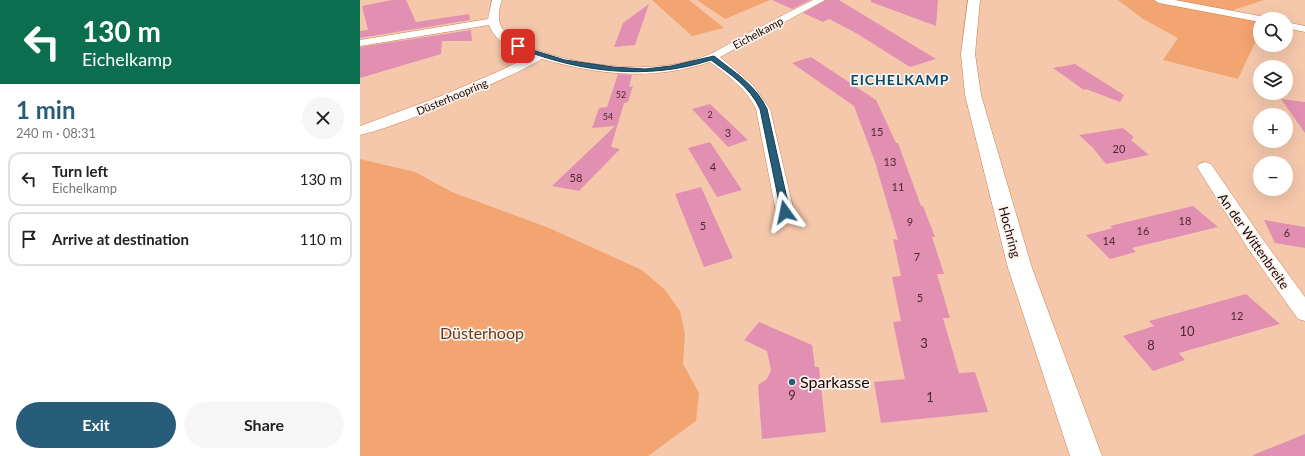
<!DOCTYPE html>
<html lang="en">
<head>
<meta charset="utf-8">
<style>
	:root { --surface:#fff; --page:#f6f6f6; --text:#222; --muted:#767676; --line:#e0e0e0; --accent:#275d78 }
	body { margin:0; font-family:Lato,sans-serif; background:var(--page); color:var(--text); height:100vh; display:flex; flex-direction:column; font-size:15px; white-space:nowrap }
	* { box-sizing:border-box; margin:0 }
	p { font-size:13px; color:var(--muted) }
	.icon { flex:none; width:22px; height:22px; fill:none; stroke:currentColor; stroke-width:2; stroke-linecap:round; stroke-linejoin:round }
	.map { position:relative; flex:1; overflow:hidden }
	.panel { display:flex; flex-direction:column; background:var(--surface); width:360px }
	.panel>* { flex:none }
	.top-card { background:#0b6e4f; color:#fff; overflow:hidden }
	.controls { position:absolute; left:893px; top:12px; display:grid; gap:8px }
	.controls a { display:grid; place-items:center; width:40px; height:40px; border-radius:50%; background:var(--surface); box-shadow:0 4px 16px #0002; font-size:20px }
	.pin { position:absolute; display:grid; place-items:center; width:34px; height:34px; color:#fff; margin:-17px; border-radius:8px; box-shadow:0 2px 6px #0006 }
	.me { position:absolute; width:44px; margin:-22px; rotate:348deg; stroke-linejoin:round; filter:drop-shadow(0 0 3px #0008) }
	.turn { display:flex; align-items:center; gap:14px; height:84px; padding:0 16px; font-size:18px }
	.turn .icon { width:52px; height:52px; stroke-width:2.5 }
	.turn b { display:block; font-size:28px; line-height:34px }
	.round { display:grid; place-items:center; flex:none; width:42px; height:42px; border-radius:21px; background:var(--page) }
	.head { display:flex; align-items:center; justify-content:space-between; height:68px; padding:0 16px }
	h1 { font-size:24px; font-weight:700; line-height:30px; color:var(--accent) }
	.button { display:flex; gap:8px; margin-top:auto; padding:8px 16px }
	.button a { flex:1; height:46px; border-radius:24px; background:var(--accent); color:#fff; font-size:16px; font-weight:700; line-height:46px; text-align:center }
	.button a+a { background:var(--page); color:var(--text) }
	ul { padding:0; list-style:none }
	li { display:flex; align-items:center; gap:12px; height:54px; margin:0 8px 6px; padding:0 8px; border:2px solid var(--line); border-radius:12px }
	li div { flex:1 }
	li b { display:block; font-size:15px }
	li em { font-style:normal }
	main { display:flex; flex:1; min-height:0 }
	.map>svg:first-child { display:block }
	.green { fill:#f2a471 }
	.building { fill:#e290b2 }
	.lines { fill:none; stroke-linecap:round; stroke-linejoin:round }
	.minor-casing { stroke:#c78152; stroke-width:1 }
	.tertiary-casing { stroke:#c78152; stroke-width:1 }
	.minor { fill:#fff; fill-rule:evenodd }
	.tertiary { fill:#fff; fill-rule:evenodd }
	.route { fill:#275d78; stroke:#193c4e }
	.poi-dot { fill:#275d78; stroke:#faf2ed; stroke-width:1.5 }
	.labels { text-anchor:middle; stroke-width:3.5; stroke-linejoin:round; paint-order:stroke }
	.far-number-label { font-size:9px; fill:#4e272c }
	.far-street-label { font-size:11px; fill:#1d0400; stroke:#faf2ed }
	.number-label { font-size:11px; fill:#4e272c }
	.street-label { font-size:13px; fill:#1d0400; stroke:#faf2ed }
	.near-number-label { font-size:13px; fill:#4e272c }
	.far-district-label { font-size:14px; font-weight:bold; letter-spacing:1px; fill:#044c6a; stroke:#faf2ed }
	.near-park-label { font-size:16px; fill:#653b1f; stroke:#faf2ed }
	.near-poi-label { font-size:16px; fill:#1d0400; stroke:#faf2ed; text-anchor:start }
</style>
</head>
<body>
<main>
<section class="panel">
<div class="top-card">
<div class="turn"><svg class="icon" aria-label="left" viewBox="0 0 24 24"><path d="M17 20v-9H6M10 6l-5 5 5 5"/></svg><div><b>130 m</b>Eichelkamp</div></div>
</div>
<div class="head"><div><h1>1 min</h1><p>240 m · 08:31</p></div><a class="round"><svg class="icon" aria-label="close" viewBox="0 0 24 24"><path d="M6 6l12 12M18 6L6 18"/></svg></a></div>
<ul>
<li><svg class="icon" aria-label="left" viewBox="0 0 24 24"><path d="M17 20v-9H6M10 6l-5 5 5 5"/></svg><div><b>Turn left</b><p>Eichelkamp</p></div><em>130 m</em></li>
<li><svg class="icon" aria-label="arrive" viewBox="0 0 24 24"><path d="M6 21V4h12l-3 4 3 4H6"/></svg><div><b>Arrive at destination</b></div><em>110 m</em></li>
</ul>
<div class="button"><a>Exit</a><a>Share</a></div>
</section>
<div class="map">
<svg width="945" height="456" viewBox="0 0 945 456">
	<rect width="100%" height="100%" fill="#f5c8ac"/>
	<!-- green -->
	<path class="green" d="M292,0h37l35,28 -32,8z
		M337,0h73l-45,19z
		M758,0h146l-40,13 36,8v11l-22,47 -75,-19 15,-22 -35,-19z
		M0,159l55,13 37,20 97,36 93,42 23,20 15,21 5,23 -2,30 16,29 -3,28 -48,35h-288z"/>
	<!-- building -->
	<path class="building" d="M32,0h14l10,22 53,-8 1,6 -110,18v-7l8,-1 -6,-24z
		M412,0h38l-18,9z
		M466,0h13l97,59 -26,8 -54,-34 -27,-14 -6,3 -20,-9z
		M511,0h67l-2,26 -65,-24z
		M289,4l-14,41 -21,2 9,-24z
		M111,30l1,11h-30l-1,13 -81,24v-31z
		M451,57l65,43 20,43h2l23,63h2l12,31h-3l12,37h-7l13,44h-7l16,55 16,-1 13,40 -107,11 -7,-41 31,-3 -12,-57 8,-1 -9,-44 9,-1 -8,-37 5,1 -23,-78 -21,-56 -62,-43z
		M715,64l49,31 -4,7 -34,-13 -2,1 -31,-22z
		M258,74l14,1 -3,12 4,-1 -5,16 -4,1 -13,44 9,2 -41,42 -27,-5 63,-60 -23,2 7,-20 8,-1z
		M921,99l24,3v31z
		M350,104l38,36 -20,7 -36,-38z
		M763,128l11,9 -3,3 18,15 -43,9 -13,-16 -14,-13z
		M350,142l32,48 -25,7 -29,-49z
		M341,187l32,71 -29,9 -29,-73z
		M833,206l25,21 -86,21 4,4 -26,7 -24,-24 27,-7 -3,-2z
		M904,220l41,7v21l-30,-5z
		M886,294l34,30 -101,29 6,7 -32,11 -30,-35 31,-10 -5,-5z
		M399,322l53,23 3,22h4l7,65 -64,7 -4,-54 9,-6 4,-9 -4,-19 -23,-11z
		M945,434v22h-52v-1z"/>
	<g class="lines">
		<defs>
			<path id="minor" d="M132,0h10c-8,23 -1,32 19,43 19,10 40,15 61,19 41,7 86,9 126,-7 12,-5 23,-13 35,-19 23,-12 46,-24 70,-36h12l-105,57 32,27 18,25 24,103 -3,4 -6,2 -6,-2 -3,-4 -20,-103c-10,-21 -28,-33 -46,-47 -58,19 -110,13 -168,-3 -28,16 -57,28 -87,41 -31,13 -62,27 -95,35v-9l81,-30 54,-23 36,-17c-16,-6 -36,-14 -42,-31l-129,21v-6l128,-21z
				M794,0h21l85,16 5,3h-5v3l-101,-19z
				M926,22l19,4v6l-19,-4z
				M845,162l6,2 50,73 44,60v24l-7,-2 -51,-72 -50,-80 2,-3z"/>
			<path id="tertiary" d="M608,0h12l-5,54 6,41 51,173 70,188h-32l-62,-188 -43,-173 -4,-41z"/>
		</defs>
		<!-- minor casing -->
		<use href="#minor" class="minor-casing"/>
		<!-- tertiary casing -->
		<use href="#tertiary" class="tertiary-casing"/>
		<!-- minor -->
		<use href="#minor" class="minor"/>
		<!-- tertiary -->
		<use href="#tertiary" class="tertiary"/>
	</g>
	<!-- route -->
	<path class="route" d="M156,45l49,15 48,7 32,2 26,-3 43,-10c20,16 42,29 53,53l23,103 -5,3 -4,-3 -21,-103c-10,-22 -30,-35 -49,-49 -64,21 -134,12 -195,-13z"/>
	<!-- markers -->
	<circle class="poi-dot" cx="432" cy="382" r="4"/>
	<g class="labels">
		<!-- far-number labels -->
		<g class="far-number-label">
			<text x="261" y="98">52</text>
			<text x="350" y="118">2</text>
			<text x="248" y="120">54</text>
		</g>
		<!-- far-street labels -->
		<g class="far-street-label">
			<text transform="translate(398 33) rotate(-28)" y="4">Eichelkamp</text>
			<text transform="translate(92 97) rotate(-23)" y="4">Düsterhoopring</text>
		</g>
		<!-- number labels -->
		<g class="number-label">
			<text x="517" y="136">15</text>
			<text x="368" y="137">3</text>
			<text x="759" y="153">20</text>
			<text x="530" y="166">13</text>
			<text x="353" y="171">4</text>
			<text x="216" y="182">58</text>
			<text x="538" y="191">11</text>
			<text x="825" y="225">18</text>
			<text x="550" y="226">9</text>
			<text x="343" y="230">5</text>
			<text x="783" y="235">16</text>
			<text x="927" y="237">6</text>
			<text x="749" y="245">14</text>
			<text x="557" y="261">7</text>
			<text x="560" y="302">5</text>
			<text x="877" y="320">12</text>
		</g>
		<!-- street labels -->
		<g class="street-label">
			<text transform="translate(650 232) rotate(75)" y="5">Hochring</text>
			<text transform="translate(894 241) rotate(55)" y="5">An der Wittenbreite</text>
		</g>
		<!-- near-number labels -->
		<g class="near-number-label">
			<text x="827" y="336">10</text>
			<text x="564" y="348">3</text>
			<text x="791" y="350">8</text>
			<text x="432" y="400">9</text>
			<text x="570" y="402">1</text>
		</g>
		<!-- far-district labels -->
		<g class="far-district-label">
			<text x="540" y="85">EICHELKAMP</text>
		</g>
		<!-- near-park labels -->
		<g class="near-park-label">
			<text x="122" y="339">Düsterhoop</text>
		</g>
		<!-- near-poi labels -->
		<g class="near-poi-label">
			<text x="440" y="388">Sparkasse</text>
		</g>
	</g>
</svg>
<div class="controls">
<a><svg class="icon" aria-label="search" viewBox="0 0 24 24"><circle cx="10" cy="10" r="6"/><path d="M15 15l6 6"/></svg></a>
<a><svg class="icon" aria-label="layers" viewBox="0 0 24 24"><path d="M12 4l9 5-9 5-9-5zM3 14l9 5 9-5"/></svg></a>
<a>+</a>
<a>−</a>
</div>
<div class="pin" style="left:158px;top:46px;background:#d93025"><svg class="icon" aria-label="arrive" viewBox="0 0 24 24"><path d="M6 21V4h12l-3 4 3 4H6"/></svg></div>
<svg class="me" style="left:425px;top:212px" viewBox="-20 -20 40 40"><path d="M0-17L14 15 0 8-14 15z" fill="#275d78" stroke="#fff" stroke-width="4"/></svg>
</div>
</main>
</body>
</html>
